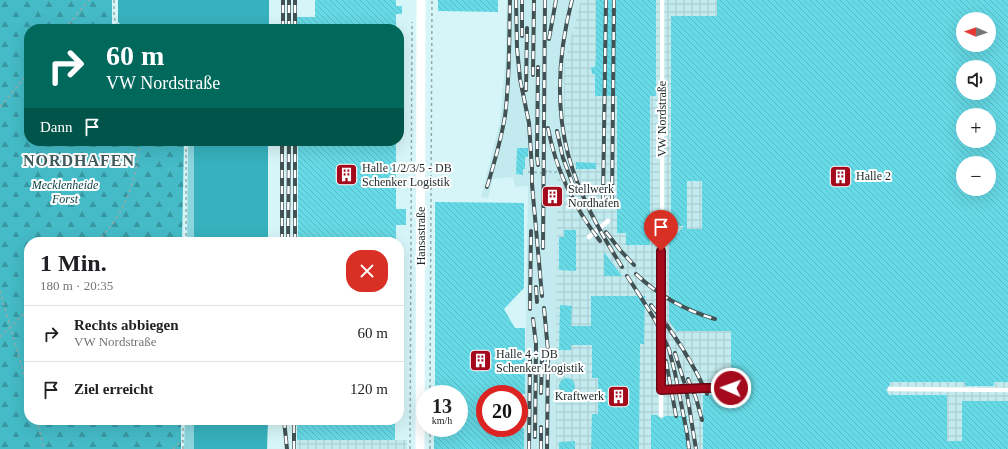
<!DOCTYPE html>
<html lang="de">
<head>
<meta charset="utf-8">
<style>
	:root { --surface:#fff; --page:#f2f2f2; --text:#202124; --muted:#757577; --line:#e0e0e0 }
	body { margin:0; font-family:"Times New Roman",serif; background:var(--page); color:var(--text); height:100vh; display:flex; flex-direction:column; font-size:15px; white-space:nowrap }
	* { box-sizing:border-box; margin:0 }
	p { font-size:13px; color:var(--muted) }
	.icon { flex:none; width:22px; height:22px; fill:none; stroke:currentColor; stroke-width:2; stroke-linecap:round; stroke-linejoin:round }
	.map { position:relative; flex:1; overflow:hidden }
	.panel { position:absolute; left:24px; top:237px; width:380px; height:188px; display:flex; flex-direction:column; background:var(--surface); border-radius:16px; box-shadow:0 4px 16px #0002 }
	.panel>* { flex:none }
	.banner { position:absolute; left:24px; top:24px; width:380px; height:122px; border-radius:16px; box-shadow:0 4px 16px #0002; background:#00695c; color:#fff; overflow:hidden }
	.needle { width:26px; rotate:272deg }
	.tools { position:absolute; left:956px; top:12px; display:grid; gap:8px }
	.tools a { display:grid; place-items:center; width:40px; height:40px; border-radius:50%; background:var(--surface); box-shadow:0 4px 16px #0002; font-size:20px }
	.speed { position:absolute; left:416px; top:385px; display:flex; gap:8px; font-size:20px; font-weight:700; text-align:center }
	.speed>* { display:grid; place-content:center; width:52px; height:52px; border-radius:50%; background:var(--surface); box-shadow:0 4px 16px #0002; line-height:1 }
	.speed small { font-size:10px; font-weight:400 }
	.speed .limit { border:6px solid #d22; background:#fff; color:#111 }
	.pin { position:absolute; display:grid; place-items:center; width:34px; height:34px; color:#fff; margin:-41px -17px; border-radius:50% 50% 50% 0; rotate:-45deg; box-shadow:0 0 4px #0007 }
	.pin .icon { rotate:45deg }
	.me { position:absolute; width:44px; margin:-22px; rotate:272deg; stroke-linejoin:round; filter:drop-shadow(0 0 3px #0008) }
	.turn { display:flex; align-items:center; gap:14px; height:84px; padding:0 16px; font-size:18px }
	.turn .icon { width:52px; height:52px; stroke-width:2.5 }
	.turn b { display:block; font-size:28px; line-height:34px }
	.then { display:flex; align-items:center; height:38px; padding:0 16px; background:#0003; gap:8px; font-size:15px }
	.round { display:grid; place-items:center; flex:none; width:42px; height:42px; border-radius:16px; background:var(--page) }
	.summary { display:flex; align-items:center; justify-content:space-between; height:68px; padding:0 16px }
	h1 { font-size:24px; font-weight:800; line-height:30px }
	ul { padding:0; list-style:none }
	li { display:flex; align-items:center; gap:12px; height:56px; padding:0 16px; border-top:1px solid var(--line) }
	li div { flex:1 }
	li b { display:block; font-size:15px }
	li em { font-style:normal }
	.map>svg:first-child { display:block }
	.built { fill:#c3ebef }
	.industrial { fill:url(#industrial-grid); fill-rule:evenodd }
	.green { fill:#8bd5dd }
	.forest { fill:url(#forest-firs) }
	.water { fill:#36b1bd }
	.building { fill:url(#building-back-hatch); fill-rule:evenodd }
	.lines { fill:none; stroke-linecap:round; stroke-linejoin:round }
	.path { stroke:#92aaac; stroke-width:1.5; stroke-dasharray:3 3; stroke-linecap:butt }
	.lane { stroke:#fff; stroke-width:4.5 }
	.street { stroke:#fff; stroke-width:9 }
	.rail-casing { stroke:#425254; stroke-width:4 }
	.rail { stroke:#fff; stroke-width:2.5; stroke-dasharray:8; stroke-linecap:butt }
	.route-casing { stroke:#6b0612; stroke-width:10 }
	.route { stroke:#a4091c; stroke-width:7 }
	.labels { text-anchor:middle; stroke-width:4; stroke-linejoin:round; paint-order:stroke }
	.street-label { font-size:12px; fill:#1b2728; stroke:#fff }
	.poi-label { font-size:12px; fill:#1b2728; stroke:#fff; text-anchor:start }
	.park-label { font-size:12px; font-style:italic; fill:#053e43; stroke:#fff }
	.district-label { font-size:16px; font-weight:bold; letter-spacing:1px; fill:#405b5e; stroke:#fff }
</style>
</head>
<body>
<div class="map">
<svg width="1008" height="449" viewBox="0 0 1008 449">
	<defs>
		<pattern id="industrial-grid" width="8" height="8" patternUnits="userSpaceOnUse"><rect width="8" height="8" fill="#c3ebef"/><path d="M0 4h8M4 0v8" fill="none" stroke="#a7cacd"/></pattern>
		<pattern id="forest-firs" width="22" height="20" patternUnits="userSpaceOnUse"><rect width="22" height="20" fill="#44bbc7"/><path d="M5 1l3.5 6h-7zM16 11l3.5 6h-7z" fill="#3898a2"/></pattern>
		<pattern id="building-back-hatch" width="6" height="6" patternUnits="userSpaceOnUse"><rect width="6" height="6" fill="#66dae6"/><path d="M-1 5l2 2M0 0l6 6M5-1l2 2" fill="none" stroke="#58bbc5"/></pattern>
	</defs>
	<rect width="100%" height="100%" fill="#d6f5f8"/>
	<!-- built -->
	<path class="built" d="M507,0h74l-17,65 10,102 -17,7 -1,275h-32l4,-263 -13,1 -2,-10 -20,2 -5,19 -7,-1 19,-75 5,-57z"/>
	<!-- industrial -->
	<path class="industrial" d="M581,0h427v449h-452l1,-275 17,-7 -10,-50v-53zM963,19h26v26h-26zM963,67h26v26h-26zM963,115h26v26h-26zM963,163h26v26h-26z
		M297,440h110v9h-110z"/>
	<!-- green -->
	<path class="green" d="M188,141h6v101h-7z
		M185,420h9v29h-10z"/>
	<!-- forest -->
	<path class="forest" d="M0,0h112v24l5,5h-88v112h155l-2,101h-153v178h152v29h-181z"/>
	<!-- water -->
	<path class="water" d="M118,0h151v29h-144l-7,-7z
		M194,141h74v101h-74z
		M194,420h74l-1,29h-73z"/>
	<!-- building -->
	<path class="building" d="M315,0h81v6h6v8h-6v15h-101v-12h20z
		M438,0h60v12l-60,-1z
		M596,0h60v96h-6v149h-24v-12h-9v-137h-22v-22h-3l-1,-7h4l1,-10z
		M717,0h291v382h-14v4h-29v-4h-75v3l-4,4 3,6h58v46h15v-40h46v48h-305v-54h28v-2l4,-3 -2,-4 -2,-1v-54h-55l-7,-10v-79l15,-16h-13v-210h46zM963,19h26v26h-26zM963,67h26v26h-26zM963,115h26v26h-26zM963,163h26v26h-26zM687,181h15v48h-15z
		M298,141h98v68h10v16h-10v17h-98z
		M517,148h11v9h-3v12h-2v6l-7,-1z
		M576,162l20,1v6h-20z
		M548,188h9v16h-9z
		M435,202l89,1v85l-20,21 11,19h10v66h-40v34h39v21h-90v-21h25v-34h-24z
		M564,230h12v41l-17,-1v-33h5z
		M604,252l18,24h-18z
		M591,296h54l-1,48h-4l-1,105h-48l1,-35h6v-36h-6v-33h-21v5h-12l1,-45 12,1 -1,20h20z
		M559 386a8 8 0 1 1 16 0a8 8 0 1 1-16 0Z
		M651,415h6l4,4 2,-1 2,-2h22v33h-36z
		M297,420h98v20h-98z
		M575,441v8h-16v-7z"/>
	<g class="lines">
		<!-- path -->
		<path class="path" d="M114,0v18l6,11
			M65,29l24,-29
			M0,107l29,-35
			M528,172l18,1v-3l7,3 21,-7
			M97,242c5,-6 11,-12 16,-19 17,-23 25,-54 27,-82
			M186,242v-101
			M0,291l29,101
			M0,337l29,-28
			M430,394l2,-394
			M37,420l7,29
			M173,449l10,-9
			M183,449v-29
			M410,449l2,-427
			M430,449v-21"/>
		<!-- lane -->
		<path class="lane" d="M589,237l19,-16
			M662,237v-237
			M890,389l118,1
			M661,390l43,-3 27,2
			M661,415v-164"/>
		<!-- street -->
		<path class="street" d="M420,449l1,-449"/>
		<defs>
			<path id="rail" d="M516,0l1,48 3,31 9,44 3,46v15l10,112
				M572,0c-13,50 -17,104 -4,154 11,41 32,78 54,113
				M283,29v-29
				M289,29v-29
				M295,29v-29
				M522,36v-36
				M549,39l7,-39
				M533,75l1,-75
				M526,90l1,-62
				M548,128c8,43 26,79 52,113
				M557,131l6,27 12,32
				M538,165l-1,-9 1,-89
				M487,187c7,-23 14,-47 18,-71 5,-38 4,-78 5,-116
				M603,200l3,-200
				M612,200l2,-200
				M606,232l14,18 14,15
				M282,242v-101
				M288,242l1,-101
				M295,242v-101
				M543,248l2,-248
				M636,274c23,22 48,36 79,45
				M627,276l13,20
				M536,287l1,15
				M637,291l18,29 14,29 6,24 12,60 2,16
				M651,305c24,29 41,56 56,89
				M544,308l4,43 -1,98
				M530,309l1,-78
				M533,319l3,25 -1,93
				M675,353l11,35 10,61
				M666,361l10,55
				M688,379l8,19 6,22
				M541,393l1,-34
				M284,420l3,29
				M294,449v-29
				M529,449l1,-90
				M541,449v-22"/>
		</defs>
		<!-- rail casing -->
		<use href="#rail" class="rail-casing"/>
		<!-- rail -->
		<use href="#rail" class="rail"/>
	</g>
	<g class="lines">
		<defs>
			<path id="route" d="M661,251v139l43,-2h27"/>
		</defs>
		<!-- route casing -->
		<use href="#route" class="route-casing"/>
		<!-- route -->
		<use href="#route" class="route"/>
	</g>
	<!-- icons -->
	<defs>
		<symbol id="building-square" viewBox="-11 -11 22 22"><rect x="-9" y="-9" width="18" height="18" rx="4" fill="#a4091c" stroke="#fff"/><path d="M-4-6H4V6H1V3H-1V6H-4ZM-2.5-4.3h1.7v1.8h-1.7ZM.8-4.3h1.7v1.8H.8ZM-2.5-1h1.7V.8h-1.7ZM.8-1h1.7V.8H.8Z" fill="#fff"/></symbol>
	</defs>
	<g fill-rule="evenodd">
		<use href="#building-square" x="334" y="162" width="25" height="25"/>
		<use href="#building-square" x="828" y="164" width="25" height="25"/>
		<use href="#building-square" x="540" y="184" width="25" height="25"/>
		<use href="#building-square" x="468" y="348" width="25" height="25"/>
		<use href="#building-square" x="606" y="384" width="25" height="25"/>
	</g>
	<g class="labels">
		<!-- street labels -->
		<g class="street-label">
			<text transform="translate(662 119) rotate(-90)" y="4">VW Nordstraße</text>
			<text transform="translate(421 236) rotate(-90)" y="4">Hansastraße</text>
		</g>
		<!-- poi labels -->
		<g class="poi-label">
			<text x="362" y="172">Halle 1/2/3/5 - DB<tspan x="362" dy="14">Schenker Logistik</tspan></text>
			<text x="856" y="180">Halle 2</text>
			<text x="568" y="193">Stellwerk<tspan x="568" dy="14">Nordhafen</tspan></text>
			<text x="496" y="358">Halle 4 - DB<tspan x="496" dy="14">Schenker Logistik</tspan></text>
			<text x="604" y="400" text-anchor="end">Kraftwerk</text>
		</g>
		<!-- park labels -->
		<g class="park-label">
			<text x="65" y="189">Mecklenheide<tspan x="65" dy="14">Forst</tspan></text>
		</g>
		<!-- district labels -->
		<g class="district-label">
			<text x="79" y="166">NORDHAFEN</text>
		</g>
	</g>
</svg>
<div class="tools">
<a><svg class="needle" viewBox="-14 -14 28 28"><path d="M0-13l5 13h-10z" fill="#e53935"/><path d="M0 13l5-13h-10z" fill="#757577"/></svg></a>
<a><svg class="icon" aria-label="sound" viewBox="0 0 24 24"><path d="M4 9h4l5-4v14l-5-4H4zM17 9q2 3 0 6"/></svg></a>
<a>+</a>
<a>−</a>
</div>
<div class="speed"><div>13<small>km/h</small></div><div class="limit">20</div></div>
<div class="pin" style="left:661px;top:251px;background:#d93025"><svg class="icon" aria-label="arrive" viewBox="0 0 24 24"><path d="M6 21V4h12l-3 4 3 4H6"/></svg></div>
<svg class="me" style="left:731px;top:388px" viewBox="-20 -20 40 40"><circle r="17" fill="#a4091c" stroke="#fff" stroke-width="3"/><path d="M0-11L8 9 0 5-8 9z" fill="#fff"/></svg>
<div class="banner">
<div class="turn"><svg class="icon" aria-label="right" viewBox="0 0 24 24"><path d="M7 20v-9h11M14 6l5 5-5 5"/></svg><div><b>60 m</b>VW Nordstraße</div></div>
<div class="then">Dann<svg class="icon" aria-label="arrive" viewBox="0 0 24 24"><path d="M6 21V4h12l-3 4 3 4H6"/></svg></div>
</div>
<section class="panel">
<div class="summary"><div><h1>1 Min.</h1><p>180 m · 20:35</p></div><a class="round" style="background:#d93025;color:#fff"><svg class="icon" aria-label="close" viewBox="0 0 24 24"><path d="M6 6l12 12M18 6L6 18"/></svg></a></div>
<ul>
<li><svg class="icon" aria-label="right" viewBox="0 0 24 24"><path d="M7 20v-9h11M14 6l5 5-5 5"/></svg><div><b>Rechts abbiegen</b><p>VW Nordstraße</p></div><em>60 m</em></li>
<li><svg class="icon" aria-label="arrive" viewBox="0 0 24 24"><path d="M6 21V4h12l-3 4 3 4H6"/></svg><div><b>Ziel erreicht</b></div><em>120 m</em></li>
</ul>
</section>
</div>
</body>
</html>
